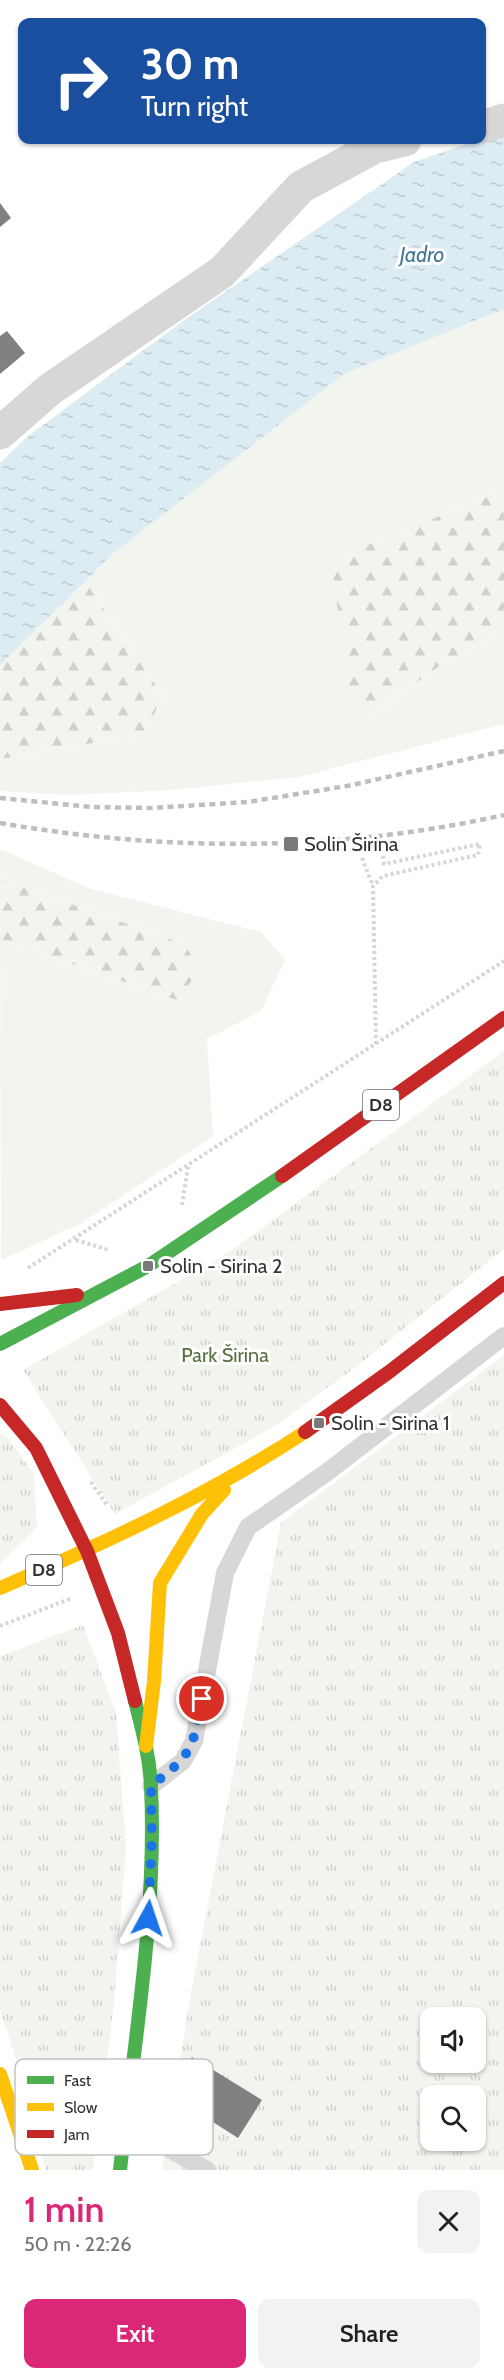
<!DOCTYPE html>
<html lang="en">
<head>
<meta charset="utf-8">
<style>
	:root { --surface:#fff; --page:#f2f2f2; --text:#202124; --muted:#757577; --accent:#db2777 }
	body { margin:0; font-family:Cabin,sans-serif; background:var(--page); color:var(--text); height:100vh; display:flex; flex-direction:column; font-size:22px; white-space:nowrap }
	* { box-sizing:border-box; margin:0 }
	p { font-size:20px; color:var(--muted) }
	.icon { flex:none; width:33px; height:33px; fill:none; stroke:currentColor; stroke-width:2; stroke-linecap:round; stroke-linejoin:round }
	.map { position:relative; height:2170px; overflow:hidden }
	.side { display:flex; flex-direction:column; background:var(--surface); flex:1 }
	.side>* { flex:none }
	.guide { position:absolute; left:18px; top:18px; width:468px; height:126px; border-radius:12px; box-shadow:0 2px 4px #0004; background:#1a4fa0; color:#fff; overflow:hidden }
	.controls { position:absolute; left:420px; top:2007px; display:grid; gap:12px }
	.controls a { display:grid; place-items:center; width:66px; height:66px; border-radius:12px; background:var(--surface); box-shadow:0 2px 4px #0004; font-size:30px }
	.pin { position:absolute; display:grid; place-items:center; width:51px; height:51px; color:#fff; margin:-26px; border:3px solid #fff; border-radius:50%; box-shadow:0 2px 6px #0007 }
	.me { position:absolute; width:66px; margin:-33px; rotate:5deg; stroke-linejoin:round; filter:drop-shadow(0 0 4px #0008) }
	.turn { display:flex; align-items:center; gap:21px; height:126px; padding:0 24px; font-size:27px }
	.turn .icon { width:78px; height:78px; stroke-width:2.5 }
	.turn b { display:block; font-size:42px; line-height:51px }
	.round { display:grid; place-items:center; flex:none; width:63px; height:63px; border-radius:12px; background:var(--page) }
	.overview { display:flex; align-items:center; justify-content:space-between; height:102px; padding:0 24px }
	h1 { font-size:36px; font-weight:600; line-height:45px; color:var(--accent) }
	.action { display:flex; gap:12px; margin-top:auto; padding:12px 24px }
	.action a { flex:1; height:69px; border-radius:12px; background:var(--accent); color:#fff; font-size:24px; font-weight:600; line-height:69px; text-align:center }
	.action a+a { background:var(--page); color:var(--text) }
	.map>svg:first-child { display:block }
	.green { fill:#f1f5ed }
	.forest { fill:url(#forest-firs) }
	.park { fill:url(#park-tufts); fill-rule:evenodd }
	.water { fill:url(#water-ripples) }
	.building { fill:#818181 }
	.lines { fill:none; stroke-linecap:round; stroke-linejoin:round }
	.path { stroke:#d6d6d6; stroke-width:4; stroke-dasharray:3 3; stroke-linecap:butt }
	.lane { stroke:#d7d7d7; stroke-width:18 }
	.street { stroke:#d7d7d7; stroke-width:33 }
	.fast { stroke:#4caf50; stroke-width:14 }
	.slow { stroke:#ffc107; stroke-width:14 }
	.jam { stroke:#c62828; stroke-width:14 }
	.rail { stroke:#bebebe; stroke-width:4.5; stroke-dasharray:6 4.5; stroke-linecap:butt }
	.route { stroke:#1a73e8; stroke-width:10; stroke-dasharray:0 18 }
	.poi-dot { fill:#7a7a7a; stroke:#fff; stroke-width:2 }
	.labels { text-anchor:middle; stroke-width:6; stroke-linejoin:round; paint-order:stroke }
	.shield { fill:#fff; stroke:#707070; stroke-width:1.5 }
	.shield-label { font-size:18px; font-weight:bold; fill:#333 }
	.poi-label { font-size:20px; fill:#333; stroke:#fff; text-anchor:start }
	.park-label { font-size:20px; fill:#56703f; stroke:#fff }
	.water-label { font-size:21px; font-style:italic; fill:#3f7597; stroke:#fff }
	.key { fill:#fff; stroke:#c2c2c2; stroke-width:1.5 }
	.key-label { font-size:16px; fill:#333 }
</style>
</head>
<body>
<div class="map">
<svg width="504" height="2170" viewBox="0 0 504 2170">
	<defs>
		<pattern id="forest-firs" width="22" height="20" patternUnits="userSpaceOnUse" patternTransform="scale(1.5)"><rect width="22" height="20" fill="#f1f5ed"/><path d="M5 1l3.5 6h-7zM16 11l3.5 6h-7z" fill="#cfd2cc"/></pattern>
		<pattern id="park-tufts" width="24" height="20" patternUnits="userSpaceOnUse" patternTransform="scale(1.5)"><rect width="24" height="20" fill="#f1f5ed"/><path d="M3 7l-1-3M5 7V3M7 7l1-3M15 17l-1-3M17 17v-4M19 17l1-3" fill="none" stroke="#cfd2cc"/></pattern>
		<pattern id="water-ripples" width="26" height="14" patternUnits="userSpaceOnUse" patternTransform="scale(1.5)"><rect width="26" height="14" fill="#ddebf3"/><path d="M2 4q2-2 4 0t4 0M15 11q2-2 4 0t4 0" fill="none" stroke="#becad1"/></pattern>
	</defs>
	<rect width="100%" height="100%" fill="#fff"/>
	<!-- green -->
	<path class="green" d="M504,309v181l-172,70 38,156 75,-54 59,-30v92l-205,53 -128,13 -103,5 -68,-4v-32l144,-25 19,-38 -78,-115 30,-29 229,-178z
		M0,849l91,40 170,43 24,28 -24,51 -54,28 6,97 -133,88 -79,36 -1,-321 177,61 7,-56 -184,-65z"/>
	<!-- forest -->
	<path class="forest" d="M504,490v142l-59,30 -75,54 -19,-10 -20,-146z
		M85,581l78,115 -19,38 -144,25v-94z
		M0,879l184,65 16,26 -23,30 -177,-61z"/>
	<!-- park -->
	<path class="park" d="M504,1051v198l-152,121 -80,58 -157,86 -92,-144 205,-117z
		M504,1355v815h-342l29,-177 90,-470zM430,2018h46v44h-46zM430,2096h46v44h-46z
		M0,1433l7,4 27,37 3,54 -37,36z
		M83,1625l33,87 10,136 -12,156 -21,166h-47l-32,-118 -14,-43v-353z"/>
	<!-- water -->
	<path class="water" d="M504,131v178l-160,65 -229,178 -115,113v-202l27,-26 153,-114 234,-161z"/>
	<!-- building -->
	<path class="building" d="M0,203l11,15 -11,9z
		M7,331l18,22 -25,21v-38z
		M192,2057l70,43 -24,38 -69,-44z"/>
	<g class="lines">
		<!-- path -->
		<path class="path" d="M362,858l11,28
			M376,1044l-3,-158 10,-10 95,-21 2,-11 -96,20 -1,-9
			M182,1205l6,-38
			M76,1240l33,10
			M28,1268l476,-307
			M91,1482l16,23
			M0,1626l72,-28"/>
		<!-- lane -->
		<path class="lane" d="M151,1786l32,-25 11,-20 31,-168 23,-46 78,-54 178,-137
			M125,2124l82,46"/>
		<!-- street -->
		<path class="street" d="M482,127l22,-7
			M0,433l49,-43 173,-118 79,-85 74,-40 30,-7"/>
		<!-- fast -->
		<path class="fast" d="M0,1344l148,-78 134,-90
			M120,2170c14,-126 37,-257 31,-383 -1,-30 -9,-58 -16,-86"/>
		<!-- slow -->
		<path class="slow" d="M0,1588c105,-45 209,-93 305,-156
			M146,1746l8,-65 6,-98 42,-69 22,-24
			M0,2074l32,96"/>
		<!-- jam -->
		<path class="jam" d="M282,1176l222,-158
			M0,1304l77,-9
			M0,1405l36,43 51,103 31,82 17,68
			M305,1432l84,-60 115,-89"/>
		<!-- rail -->
		<path class="rail" d="M0,798l91,9 60,1 97,-6 99,-16 157,-35
			M0,823c167,29 338,29 504,-8"/>
	</g>
	<g class="lines">
		<!-- route -->
		<path class="route" d="M148,1918l4,-79 -1,-53c42,-33 41,-35 51,-87"/>
	</g>
	<!-- markers -->
	<g class="poi-dot">
		<rect x="283" y="836" width="16" height="16" rx="3"/>
		<rect x="142" y="1260" width="12" height="12" rx="3"/>
		<rect x="313" y="1417" width="12" height="12" rx="3"/>
	</g>
	<g class="labels">
		<!-- shield labels -->
		<g class="shield">
			<rect x="363" y="1090" width="36" height="30" rx="4.5"/>
			<rect x="26" y="1555" width="36" height="30" rx="4.5"/>
		</g>
		<g class="shield-label">
			<text x="381" y="1111">D8</text>
			<text x="44" y="1576">D8</text>
		</g>
		<!-- poi labels -->
		<g class="poi-label">
			<text x="304" y="851">Solin Širina</text>
			<text x="160" y="1273">Solin - Sirina 2</text>
			<text x="331" y="1430">Solin - Sirina 1</text>
		</g>
		<!-- park labels -->
		<g class="park-label">
			<text x="225" y="1362">Park Širina</text>
		</g>
		<!-- water labels -->
		<g class="water-label">
			<text x="422" y="262">Jadro</text>
		</g>
	</g>
	<!-- legend -->
	<rect x="15" y="2059" width="198" height="96" rx="9" class="key"/>
	<rect x="27" y="2076" width="27" height="8" fill="#4caf50"/>
	<rect x="27" y="2103" width="27" height="8" fill="#ffc107"/>
	<rect x="27" y="2130" width="27" height="8" fill="#c62828"/>
	<g class="key-label">
		<text x="64" y="2086">Fast</text>
		<text x="64" y="2113">Slow</text>
		<text x="64" y="2140">Jam</text>
	</g>
</svg>
<div class="controls">
<a><svg class="icon" aria-label="sound" viewBox="0 0 24 24"><path d="M4 9h4l5-4v14l-5-4H4zM17 9q2 3 0 6"/></svg></a>
<a><svg class="icon" aria-label="search" viewBox="0 0 24 24"><circle cx="10" cy="10" r="6"/><path d="M15 15l6 6"/></svg></a>
</div>
<div class="pin" style="left:202px;top:1699px;background:#d93025"><svg class="icon" aria-label="arrive" viewBox="0 0 24 24"><path d="M6 21V4h12l-3 4 3 4H6"/></svg></div>
<svg class="me" style="left:148px;top:1918px" viewBox="-20 -20 40 40"><path d="M0-17L14 15 0 8-14 15z" fill="#1a73e8" stroke="#fff" stroke-width="4"/></svg>
<div class="guide">
<div class="turn"><svg class="icon" aria-label="right" viewBox="0 0 24 24"><path d="M7 20v-9h11M14 6l5 5-5 5"/></svg><div><b>30 m</b>Turn right</div></div>
</div>
</div>
<section class="side">
<div class="overview"><div><h1>1 min</h1><p>50 m · 22:26</p></div><a class="round"><svg class="icon" aria-label="close" viewBox="0 0 24 24"><path d="M6 6l12 12M18 6L6 18"/></svg></a></div>
<div class="action"><a>Exit</a><a>Share</a></div>
</section>
</body>
</html>
